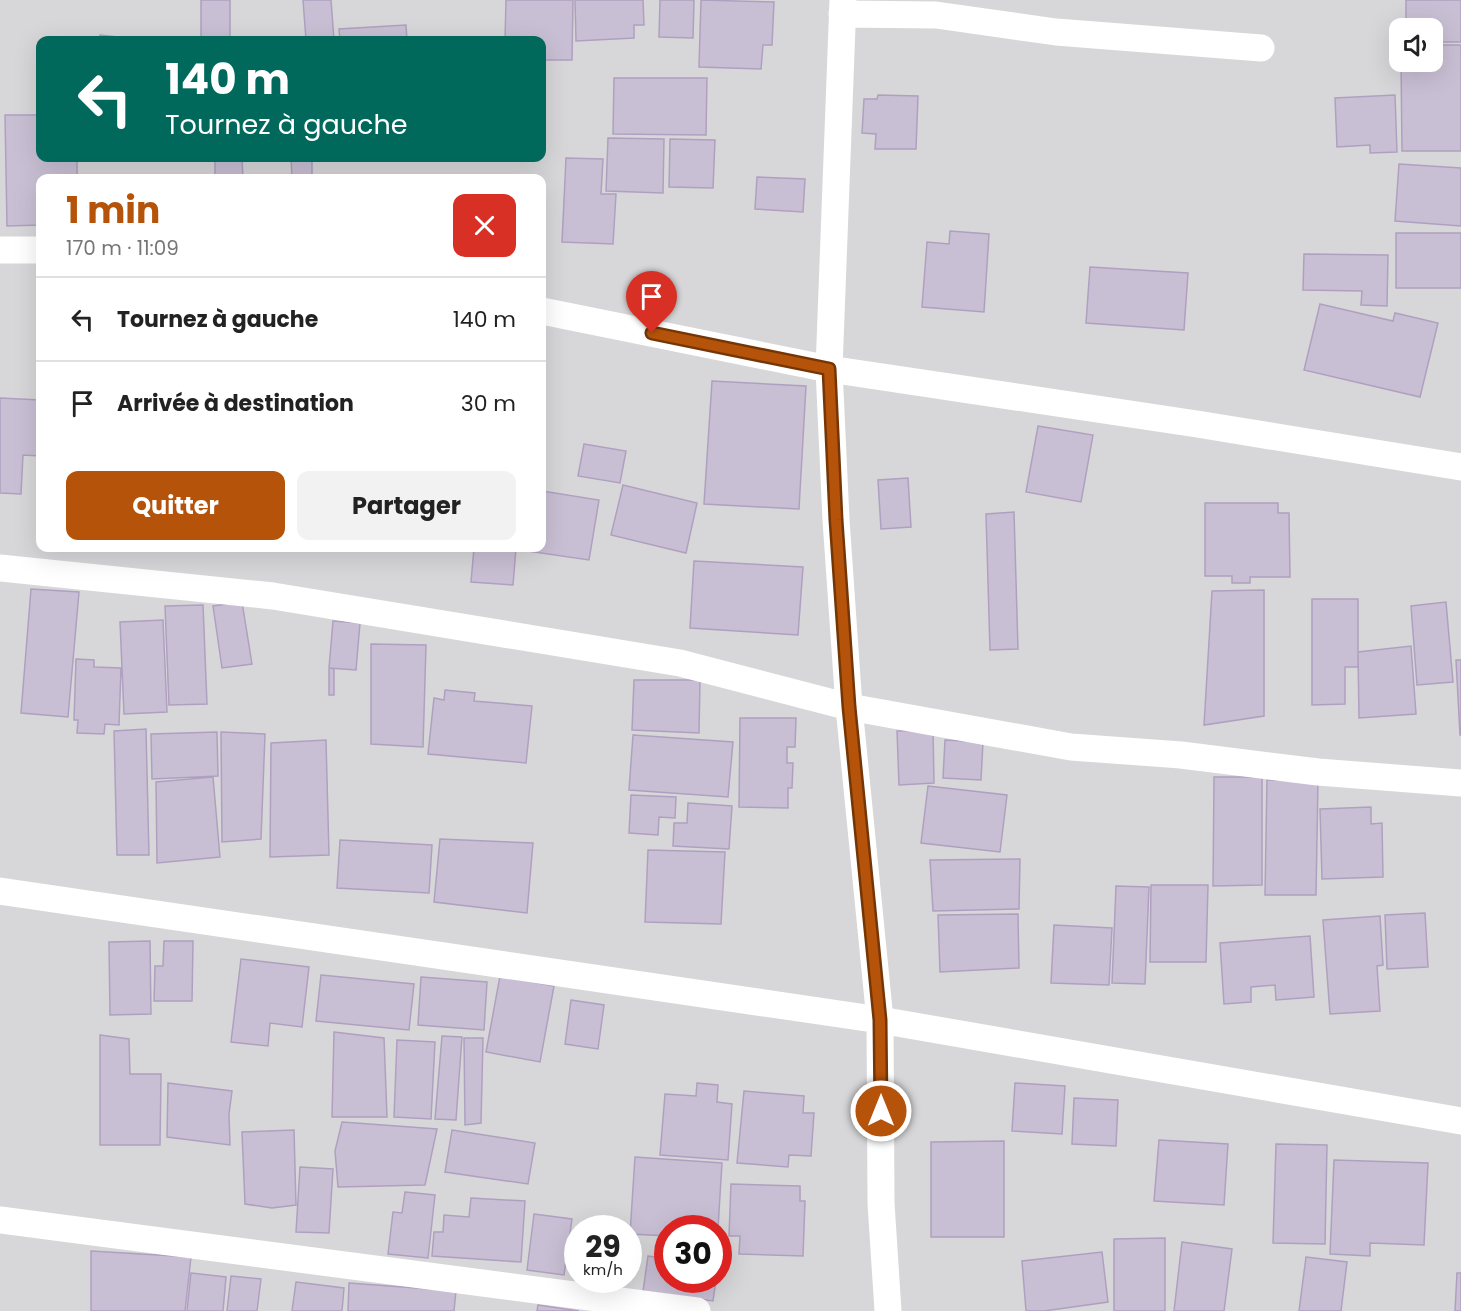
<!DOCTYPE html>
<html lang="fr">
<head>
<meta charset="utf-8">
<style>
	:root { --surface:#fff; --page:#f2f2f2; --text:#222; --muted:#767676; --line:#e0e0e0; --accent:#b45309 }
	body { margin:0; font-family:Poppins,sans-serif; background:var(--page); color:var(--text); height:100vh; display:flex; flex-direction:column; font-size:22px; white-space:nowrap }
	* { box-sizing:border-box; margin:0 }
	p { font-size:20px; color:var(--muted) }
	.icon { flex:none; width:33px; height:33px; fill:none; stroke:currentColor; stroke-width:2; stroke-linecap:round; stroke-linejoin:round }
	.map { position:relative; flex:1; overflow:hidden }
	.details { position:absolute; left:36px; top:174px; width:510px; height:378px; display:flex; flex-direction:column; background:var(--surface); border-radius:12px; box-shadow:0 6px 24px #0002 }
	.details>* { flex:none }
	.hud { position:absolute; left:36px; top:36px; width:510px; height:126px; border-radius:12px; box-shadow:0 6px 24px #0002; background:#00695c; color:#fff; overflow:hidden }
	.fabs { position:absolute; left:1389px; top:18px; display:grid; gap:12px }
	.fabs a { display:grid; place-items:center; width:54px; height:54px; border-radius:12px; background:var(--surface); box-shadow:0 6px 24px #0002; font-size:30px }
	.speed { position:absolute; left:564px; top:1215px; display:flex; gap:12px; font-size:30px; font-weight:700; text-align:center }
	.speed>* { display:grid; place-content:center; width:78px; height:78px; border-radius:50%; background:var(--surface); box-shadow:0 6px 24px #0002; line-height:1 }
	.speed small { font-size:15px; font-weight:400 }
	.speed .limit { border:9px solid #d22; background:#fff; color:#111 }
	.pin { position:absolute; display:grid; place-items:center; width:51px; height:51px; color:#fff; margin:-62px -26px; border-radius:50% 50% 50% 0; rotate:-45deg; box-shadow:0 0 6px #0007 }
	.pin .icon { rotate:45deg }
	.me { position:absolute; width:66px; margin:-33px; rotate:0deg; stroke-linejoin:round; filter:drop-shadow(0 0 4px #0008) }
	.turn { display:flex; align-items:center; gap:21px; height:126px; padding:0 30px; font-size:27px }
	.turn .icon { width:78px; height:78px; stroke-width:2.5 }
	.turn b { display:block; font-size:42px; line-height:51px }
	.round { display:grid; place-items:center; flex:none; width:63px; height:63px; border-radius:12px; background:var(--page) }
	.overview { display:flex; align-items:center; justify-content:space-between; height:102px; padding:0 30px }
	h1 { font-size:36px; font-weight:700; line-height:45px; color:var(--accent) }
	.action { display:flex; gap:12px; margin-top:auto; padding:12px 30px }
	.action a { flex:1; height:69px; border-radius:12px; background:var(--accent); color:#fff; font-size:24px; font-weight:700; line-height:69px; text-align:center }
	.action a+a { background:var(--page); color:var(--text) }
	ul { padding:0; list-style:none }
	li { display:flex; align-items:center; gap:18px; height:84px; padding:0 30px; border-top:2px solid var(--line) }
	li div { flex:1 }
	li b { display:block; font-size:22px }
	li em { font-style:normal }
	.map>svg:first-child { display:block }
	.residential { fill:#d7d7d9; fill-rule:evenodd }
	.building { fill:#c9bfd4; stroke:#b0a0c0; stroke-width:1.5 }
	.lines { fill:none; stroke-linecap:round; stroke-linejoin:round }
	.minor { stroke:#fff; stroke-width:27 }
	.route-casing { stroke:#753606; stroke-width:15 }
	.route { stroke:#b45309; stroke-width:10 }
</style>
</head>
<body>
<div class="map">
<svg width="1461" height="1311" viewBox="0 0 1461 1311">
	<rect width="100%" height="100%" fill="#e9deed"/>
	<!-- residential -->
	<path class="residential" d="M0,0h1461v1311h-1461zM1400,28h32v34h-32zM40,40h502v118h-502zM40,178h502v370h-502zM578,1228h50v52h-50zM668,1228h50v52h-50z"/>
	<!-- building -->
	<path class="building" d="M201,0h29v39h-29z
		M303,0h28l3,40h-28z
		M506,0h67l-1,60h-28v24h-2v-44h-37z
		M575,0h68l1,25h-10v13l-58,3z
		M660,0h34l-1,38 -34,-1z
		M701,0l73,2 -2,43h-9l-2,24 -62,-2z
		M1406,0h55v42h-29v-14h-26z
		M406,25l1,15h-67l-1,-11z
		M100,35l44,5h-45z
		M1432,45h29v106h-59l-1,-89h31z
		M614,78h93l-1,57 -93,-1z
		M878,95l40,1 -2,53h-41l1,-15 -14,-1 2,-34h13z
		M1395,95l2,57 -27,1v-8l-33,2 -2,-49z
		M5,115h35v43h37v20h-37v47l-33,1z
		M608,138l56,1 -1,54 -57,-2z
		M670,139l45,1 -2,48 -44,-1z
		M215,158h27l1,20h-28z
		M291,158h21v20h-20z
		M566,158l37,1 -2,35h15l-3,50 -51,-2z
		M1399,164l62,4v58l-66,-5z
		M757,177l48,2 -2,33 -48,-3z
		M950,231l39,3 -5,78 -62,-5 5,-65 22,2z
		M1396,233h65v55h-65z
		M1304,254l84,1 -1,51 -26,-1 1,-14 -59,-1z
		M1090,267l98,6 -4,57 -98,-7z
		M1320,304l73,17 2,-8 43,10 -18,74 -116,-27z
		M712,381l94,5 -7,123 -95,-5z
		M0,398l40,2v56l-17,-1 -2,39 -21,-1z
		M1038,426l55,9 -12,67 -55,-10z
		M584,444l42,7 -6,32 -42,-7z
		M908,478l3,49 -30,2 -3,-49z
		M623,485l74,18 -11,50 -75,-18z
		M542,491l57,9 -10,60 -69,-10 1,-2h21z
		M1205,503h73v10h11l1,64h-40v6h-18v-7h-27z
		M1014,512l4,137 -28,1 -4,-136z
		M474,548h42l-3,37 -42,-3z
		M694,561l109,6 -5,68 -108,-7z
		M31,589l48,3 -11,125 -47,-4z
		M1264,590v126l-60,9 8,-134z
		M1312,599h46v68h-13v37l-33,1z
		M242,602l10,62 -30,4 -9,-62z
		M1446,602l7,80 -36,3 -6,-79z
		M203,605l4,99 -38,1 -4,-99z
		M163,620l4,92 -43,2 -4,-92z
		M333,621l27,2 -4,47 -27,-2z
		M371,644l55,1 -3,102 -52,-3z
		M1411,646l5,68 -57,4 -1,-66z
		M76,659l18,1v7l27,1 -2,57 -14,-1 -1,10 -27,-1 1,-13h-4z
		M1456,660h5v75h-1z
		M329,668l5,1v26h-5z
		M634,680h66l-1,53 -67,-3z
		M445,690l30,3 -1,8 58,5 -6,57 -98,-9 6,-56 10,2z
		M740,718h56l-1,29h-8v16h6l-1,25h-4v20l-49,-1z
		M146,729l3,126h-32l-3,-124z
		M933,730l1,53 -35,2 -2,-54z
		M217,732l1,44 -66,3 -1,-45z
		M221,732l44,2 -4,105 -39,3z
		M633,735l100,7 -5,55 -99,-7z
		M326,740l3,115 -59,2 1,-114z
		M945,740l38,2 -2,38 -38,-2z
		M213,777l7,80 -63,6 -1,-81z
		M1214,777h48v108l-49,1z
		M1267,780l51,1 -2,114h-51z
		M928,786l79,9 -7,57 -79,-9z
		M631,795l45,2 -1,21 -16,-1 -1,18 -29,-2z
		M688,803l44,3 -3,43 -56,-3 1,-23h13z
		M1371,807v17l11,-1 1,54 -61,2 -2,-70z
		M440,839l93,4 -6,70 -93,-11z
		M340,840l92,5 -3,48 -92,-5z
		M648,850l77,2 -4,72 -76,-2z
		M1020,859l-1,50 -86,2 -3,-51z
		M1151,885h57l-2,77h-56z
		M1116,886l33,1 -4,97 -33,-1z
		M1425,913l3,54 -41,2 -2,-54z
		M1018,914l1,54 -79,4 -2,-57z
		M1380,916l3,49 -6,1 3,45 -50,3 -7,-94z
		M1054,925l58,3 -3,57 -58,-2z
		M1310,936l4,61 -38,3 -1,-15 -24,2v15l-27,2 -4,-61z
		M150,941l1,73 -41,1 -1,-73z
		M164,941h29l-1,60h-38l1,-35h8z
		M241,959l68,8 -7,60 -32,-4 -2,23 -37,-4z
		M321,975l93,9 -5,46 -93,-9z
		M500,976l54,10 -14,76 -54,-10z
		M421,977l66,5 -3,48 -66,-5z
		M571,1000l33,5 -6,44 -33,-5z
		M334,1032l50,6 3,79h-55z
		M100,1035l29,4 1,35h31l-1,71h-60z
		M442,1036l20,1 -6,83 -21,-1z
		M464,1038h19l-2,85 -16,2z
		M397,1040l38,2 -4,77 -37,-2z
		M168,1083l64,8 -3,23 1,31 -63,-8z
		M697,1083l21,2 -1,17 15,2 -4,56 -68,-5 5,-61 31,2z
		M1015,1083l50,3 -3,48 -50,-3z
		M744,1091l60,5 -1,17h11l-3,43 -22,-1 -1,12 -51,-4z
		M1074,1098l44,2 -2,46 -44,-2z
		M342,1122l95,7 -12,56 -87,2 -3,-36z
		M294,1130l2,75 -24,3 -27,-4 -3,-72z
		M452,1130l83,13 -7,41 -83,-12z
		M1159,1140l69,4 -4,61 -70,-4z
		M1004,1141v96h-73v-95z
		M1276,1144l51,1 -2,99 -52,-1z
		M635,1157l87,6 -4,65h-50v8l-38,-2z
		M1334,1160l94,3 -4,82 -54,-2v13l-40,-2z
		M300,1167l33,2 -4,64 -33,-1z
		M731,1184l69,2v15h5l-2,55 -64,-2 1,-18h-11z
		M405,1192l30,3 -7,63 -40,-4 5,-42 9,1z
		M471,1198l54,3 -4,61 -89,-6 2,-24h9l1,-17 25,2z
		M534,1214l38,5 -8,56 -37,-5z
		M1165,1238v73h-51v-72z
		M1182,1242l50,7 -8,62h-50z
		M91,1251l100,6 -6,54h-94z
		M1102,1252l6,50 -64,9h-18l-4,-50z
		M648,1256l20,3v21h48l-3,21 -70,-10z
		M1306,1257l41,5 -6,49h-42z
		M191,1273l35,4 -3,34h-36z
		M1457,1273h4v38h-6z
		M231,1276l30,3 -4,32h-30z
		M296,1282l48,6 -2,23h-50z
		M349,1283l107,8 -2,20h-106z
		M538,1305l41,6h-42z"/>
	<g class="lines">
		<!-- minor -->
		<path class="minor" d="M843,0l-14,369 7,151 13,187 31,313 1,183 7,108
			M842,14l94,1 120,17 205,16
			M0,250h40
			M542,311l287,58 368,55 264,43
			M0,568l273,28 407,67 169,44 222,40 110,8 137,17 143,11
			M0,891l880,129 581,101
			M0,1220l697,91"/>
	</g>
	<g class="lines">
		<defs>
			<path id="route" d="M652,333l177,36 7,151 13,187 31,313 1,91"/>
		</defs>
		<!-- route casing -->
		<use href="#route" class="route-casing"/>
		<!-- route -->
		<use href="#route" class="route"/>
	</g>
</svg>
<div class="fabs">
<a><svg class="icon" aria-label="sound" viewBox="0 0 24 24"><path d="M4 9h4l5-4v14l-5-4H4zM17 9q2 3 0 6"/></svg></a>
</div>
<div class="speed"><div>29<small>km/h</small></div><div class="limit">30</div></div>
<div class="pin" style="left:652px;top:333px;background:#d93025"><svg class="icon" aria-label="arrive" viewBox="0 0 24 24"><path d="M6 21V4h12l-3 4 3 4H6"/></svg></div>
<svg class="me" style="left:881px;top:1111px" viewBox="-20 -20 40 40"><circle r="17" fill="#b45309" stroke="#fff" stroke-width="3"/><path d="M0-11L8 9 0 5-8 9z" fill="#fff"/></svg>
<div class="hud">
<div class="turn"><svg class="icon" aria-label="left" viewBox="0 0 24 24"><path d="M17 20v-9H6M10 6l-5 5 5 5"/></svg><div><b>140 m</b>Tournez à gauche</div></div>
</div>
<section class="details">
<div class="overview"><div><h1>1 min</h1><p>170 m · 11:09</p></div><a class="round" style="background:#d93025;color:#fff"><svg class="icon" aria-label="close" viewBox="0 0 24 24"><path d="M6 6l12 12M18 6L6 18"/></svg></a></div>
<ul>
<li><svg class="icon" aria-label="left" viewBox="0 0 24 24"><path d="M17 20v-9H6M10 6l-5 5 5 5"/></svg><div><b>Tournez à gauche</b></div><em>140 m</em></li>
<li><svg class="icon" aria-label="arrive" viewBox="0 0 24 24"><path d="M6 21V4h12l-3 4 3 4H6"/></svg><div><b>Arrivée à destination</b></div><em>30 m</em></li>
</ul>
<div class="action"><a>Quitter</a><a>Partager</a></div>
</section>
</div>
</body>
</html>
